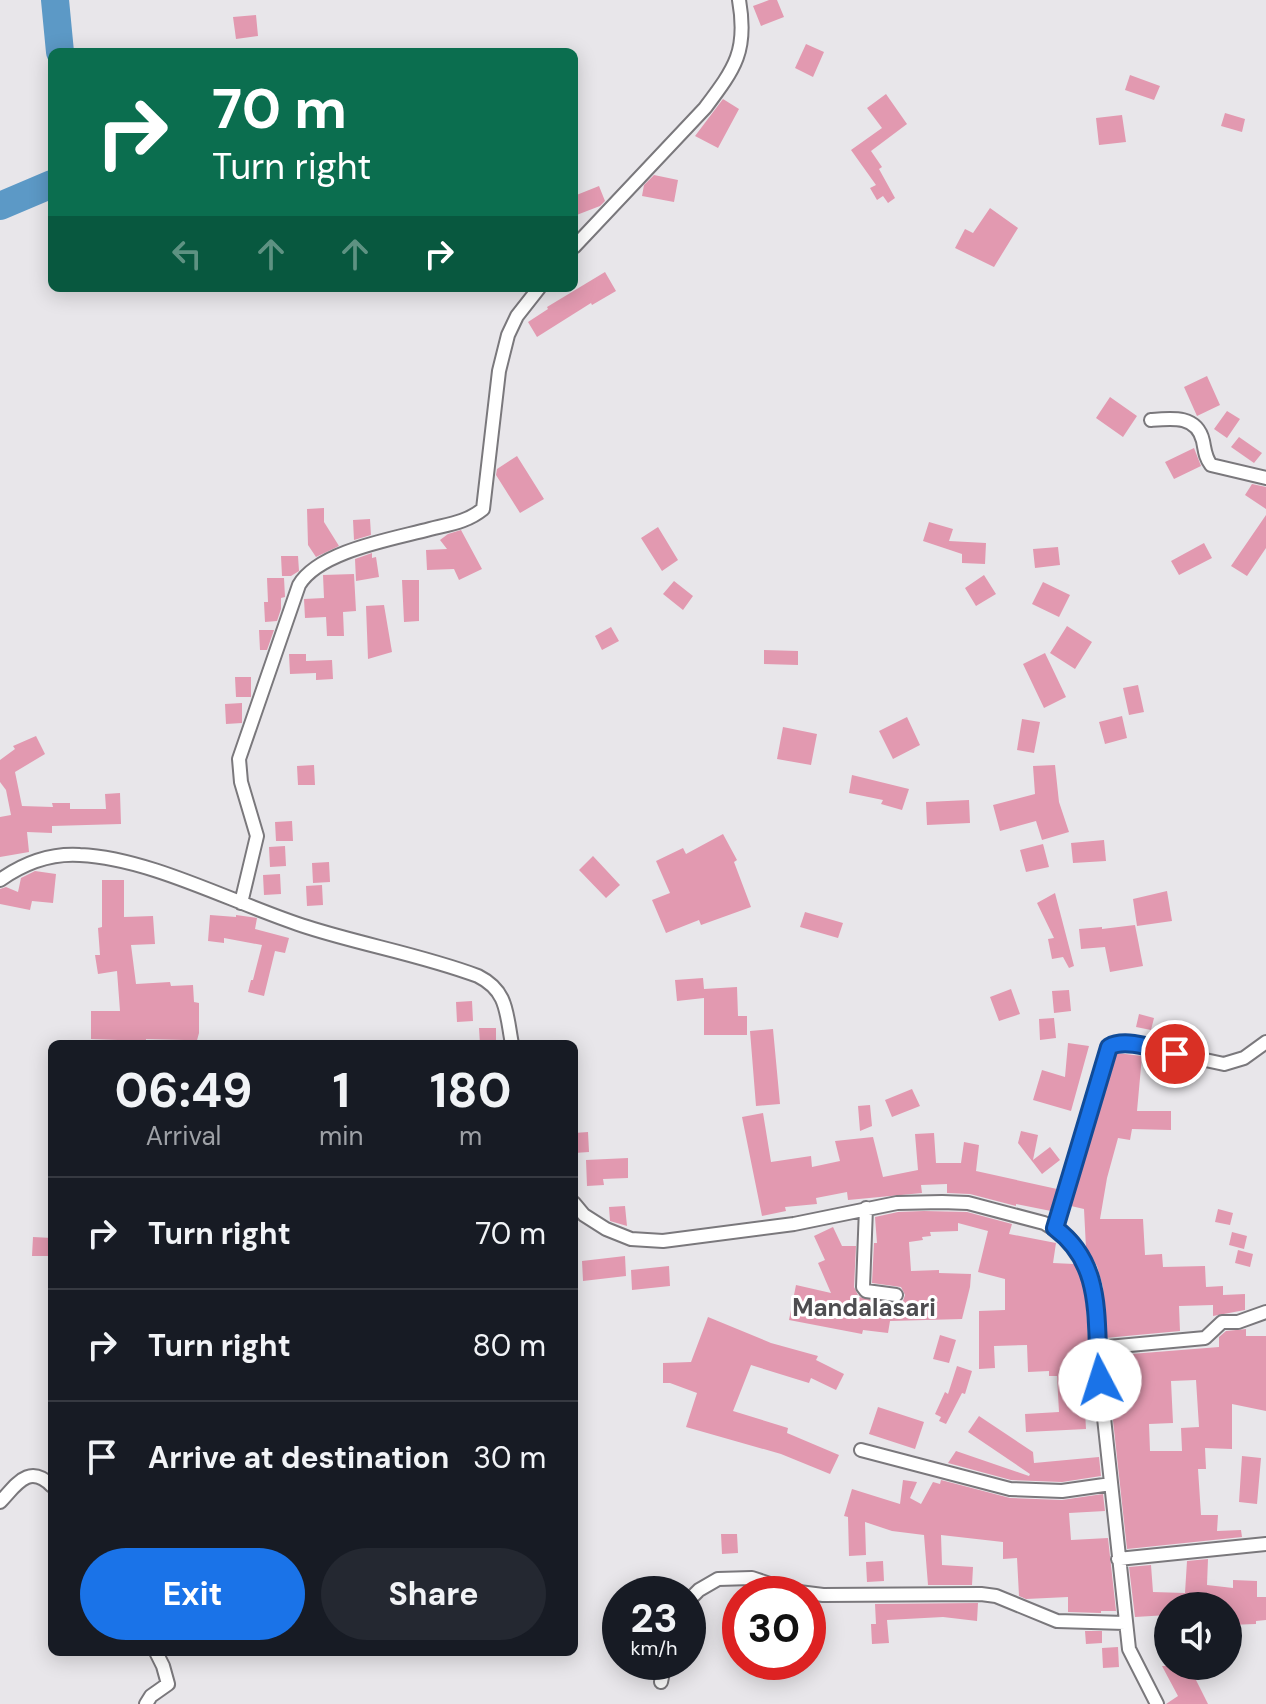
<!DOCTYPE html>
<html lang="en">
<head>
<meta charset="utf-8">
<style>
	:root { --surface:#171b24; --page:#242831; --text:#f1f3f6; --muted:#9ea1a6; --line:#363941; --accent:#1a73e8 }
	body { margin:0; font-family:"DM Sans",sans-serif; background:var(--page); color:var(--text); height:100vh; display:flex; flex-direction:column; font-size:30px; white-space:nowrap }
	* { box-sizing:border-box; margin:0 }
	p { font-size:26px; color:var(--muted) }
	.icon { flex:none; width:44px; height:44px; fill:none; stroke:currentColor; stroke-width:2; stroke-linecap:round; stroke-linejoin:round }
	.map { position:relative; flex:1; overflow:hidden }
	.details { position:absolute; left:48px; top:1040px; width:530px; height:616px; display:flex; flex-direction:column; background:var(--surface); border-radius:12px; box-shadow:0 4px 20px #0003 }
	.details>* { flex:none }
	.guide { position:absolute; left:48px; top:48px; width:530px; height:244px; border-radius:12px; box-shadow:0 4px 20px #0003; background:#0b6e4f; color:#fff; overflow:hidden }
	.fabs { position:absolute; left:1154px; top:1592px; display:grid; gap:16px }
	.fabs a { display:grid; place-items:center; width:88px; height:88px; border-radius:50%; background:var(--surface); box-shadow:0 4px 20px #0003; font-size:40px }
	.speed { position:absolute; left:602px; top:1576px; display:flex; gap:16px; font-size:40px; font-weight:700; text-align:center }
	.speed>* { display:grid; place-content:center; width:104px; height:104px; border-radius:50%; background:var(--surface); box-shadow:0 4px 20px #0003; line-height:1 }
	.speed small { font-size:20px; font-weight:400 }
	.speed .limit { border:12px solid #d22; background:#fff; color:#111 }
	.pin { position:absolute; display:grid; place-items:center; width:68px; height:68px; color:#fff; margin:-34px; border:4px solid #fff; border-radius:50%; box-shadow:0 2px 8px #0007 }
	.me { position:absolute; width:88px; margin:-44px; rotate:355deg; stroke-linejoin:round; filter:drop-shadow(0 0 6px #0008) }
	.turn { display:flex; align-items:center; gap:28px; height:168px; padding:0 32px; font-size:36px }
	.turn .icon { width:104px; height:104px; stroke-width:2.5 }
	.turn b { display:block; font-size:56px; line-height:68px }
	.lanes { display:flex; align-items:center; height:76px; padding:0 32px; background:#0003; justify-content:center; gap:40px; direction:ltr }
	.lanes .off { opacity:.35 }
	.eta { display:flex; justify-content:space-evenly; align-items:center; height:136px; text-align:center }
	.eta b { font-size:48px; font-weight:700; line-height:56px }
	.cta { display:flex; gap:16px; margin-top:auto; padding:16px 32px }
	.cta a { flex:1; height:92px; border-radius:48px; background:var(--accent); color:#fff; font-size:32px; font-weight:700; line-height:92px; text-align:center }
	.cta a+a { background:var(--page); color:var(--text) }
	ul { padding:0; list-style:none }
	li { display:flex; align-items:center; gap:24px; height:112px; padding:0 32px; border-top:2px solid var(--line) }
	li div { flex:1 }
	li b { display:block; font-size:30px }
	li em { font-style:normal }
	.map>svg:first-child { display:block }
	.lines { fill:none; stroke-linecap:round; stroke-linejoin:round }
	.river { stroke:#5c99c6; stroke-width:28 }
	.building { fill:#e299b0; fill-rule:evenodd }
	.street-casing { stroke:#7a787c; stroke-width:16 }
	.street { stroke:#fff; stroke-width:12 }
	.route-casing { stroke:#114b97; stroke-width:20 }
	.route { stroke:#1a73e8; stroke-width:14 }
	.labels { text-anchor:middle; stroke-width:6; stroke-linejoin:round; paint-order:stroke }
	.quarter-label { font-size:24px; font-weight:bold; fill:#4e4d50; stroke:#fff }
</style>
</head>
<body>
<div class="map">
<svg width="1266" height="1704" viewBox="0 0 1266 1704">
	<rect width="100%" height="100%" fill="#e8e6ea"/>
	<g class="lines">
		<!-- river -->
		<path class="river" d="M55,0l5,52
			M0,206l52,-22"/>
	</g>
	<!-- building -->
	<path class="building" d="M769,0h8l7,17 -23,9 -8,-20z
		M256,15l2,21 -22,3 -3,-22z
		M806,44l18,8 -11,25 -18,-9z
		M1130,75l30,11 -6,14 -29,-10z
		M886,94l21,30 -36,27 11,16 -3,2 16,29 -7,5 -5,-7 -6,4 -7,-12 6,-3 -25,-35 31,-22 -15,-20z
		M723,99l16,10 -21,39 -23,-12z
		M1225,113l20,6 -3,13 -21,-6z
		M1122,115l4,27 -27,3 -3,-27z
		M654,175l24,5 -4,22 -32,-6 2,-11z
		M599,186l6,15 -5,5 -26,10v-20z
		M990,208l28,20 -24,39 -39,-19 10,-19 8,4z
		M605,272l11,19 -24,14 -1,-2 -54,34 -9,-15 20,-13 -1,-2z
		M1207,376l13,29 -23,11 -13,-29z
		M1110,397l27,19 -14,21 -27,-19z
		M1227,411l13,8 -13,19 -13,-9z
		M1239,437l23,16 -8,10 -23,-16z
		M1194,448l7,18 -27,13 -9,-17z
		M517,456l27,43 -24,14 -24,-38 1,-6z
		M1252,484l14,3v22l-21,-14z
		M324,508v14l15,24 -23,11 -8,-12 -1,-36z
		M1266,515v33l-19,28 -16,-10z
		M370,519l1,16 -17,5 -1,-20z
		M929,522l24,7 -4,12 37,2 -1,21 -23,-1v-9l-39,-13z
		M658,527l20,33 -16,11 -21,-33z
		M461,530l21,39 -23,11 -5,-11 -27,1 -1,-20 21,-1 -7,-9 8,-6z
		M1204,543l8,15 -33,17 -8,-14z
		M1058,547l2,18 -25,3 -2,-19z
		M372,553v5l4,-1 3,20 -23,4 -1,-22z
		M281,556h17l1,15 -8,5h-9z
		M354,574l2,37 -13,1 1,24h-17l-1,-19 -21,1 -1,-19 20,-1 -1,-23z
		M984,575l12,19 -20,12 -11,-18z
		M267,578h17l1,19 -4,1v11l-4,12 -12,1 -1,-20h4z
		M402,580h17v41l-15,1z
		M674,581l19,15 -10,14 -20,-16z
		M1043,582l27,13 -11,22 -27,-13z
		M384,605l8,47 -24,7 -2,-53z
		M1067,626l25,16 -17,27 -25,-16z
		M611,627l8,14 -17,9 -7,-14z
		M259,630h15l-7,20h-7z
		M764,650l34,1v14l-34,-1z
		M1045,653l21,44 -22,11 -21,-44z
		M289,654h17v7l26,-1 1,19 -17,1v-7l-26,1z
		M235,677h16v20h-15z
		M1138,685l6,27 -15,3 -6,-27z
		M242,703v20l-16,1 -1,-20z
		M1122,716l5,22 -22,6 -6,-22z
		M907,717l13,28 -27,14 -14,-28z
		M1022,719l18,3 -6,31 -17,-3z
		M783,727l34,7 -6,31 -34,-6z
		M36,736l9,18 -30,18 7,34 31,1 -1,-4h18v6h36l-1,-15 15,-1 1,31 -69,2v7l-25,-1 2,20 -29,5v-40l11,-2 -5,-25 -6,-8v-22l15,-11 -2,-3z
		M314,765l1,20h-17l-1,-19z
		M1055,765l4,37 10,30 -27,8 -6,-19 -36,10 -7,-26 42,-11 -2,-28z
		M852,775l57,14 -7,21 -21,-6 2,-4 -34,-7z
		M969,800l1,23 -43,2 -1,-23z
		M292,821l1,20h-17l-1,-19z
		M723,834l14,26 -3,2 17,45 -50,18 -2,-5 -33,13 -14,-33 18,-7 -14,-32 27,-13 3,6z
		M1104,840l2,21 -33,2 -2,-20z
		M1043,844l6,23 -23,5 -6,-22z
		M285,846l1,20 -16,1 -1,-20z
		M593,856l27,29 -14,13 -27,-28z
		M329,862l1,20 -17,1 -1,-20z
		M35,871l21,3 -3,29 -21,-2 -2,9 -30,-6v-15l6,-2 12,5 3,-14z
		M280,874l1,20 -17,1 -1,-20z
		M102,880h22v37l29,-1 2,28 -24,1 5,39 34,-2 1,4 22,-1 1,17 5,1v30l-3,11h-14l2,-4 -38,-1v2l-28,1v-2l-27,-1v-28h29l-3,-40 -19,3 -3,-19h5l-2,-27 4,-1z
		M322,885l1,20 -16,1 -1,-20z
		M1167,891l5,30 -35,5 -4,-27z
		M1055,893l19,73 -5,2 -6,-11 -11,2 -4,-20 6,-1 -17,-35z
		M805,912l38,11 -5,15 -38,-11z
		M210,915l26,2v-2l21,3 -2,11 34,9 -4,15 -10,-2 -11,45 -16,-4 3,-12h2l9,-35 -38,-7v5l-16,-2z
		M1135,925l8,41 -33,6 -5,-25 -24,2 -2,-20 23,-2v2z
		M703,978l1,11 33,-2 1,29h9v19h-43v-37l-27,3 -2,-21z
		M1011,989l9,25 -21,7 -9,-24z
		M1069,990l2,21 -17,2 -2,-22z
		M472,1001l1,20 -16,1 -1,-20z
		M1139,1014l15,4 -3,12 -15,-3z
		M1054,1018l2,20 -16,2 -1,-21z
		M479,1028h17v16h-16z
		M773,1029l7,75 -24,2 -6,-75z
		M1068,1043l21,3 -18,65 -38,-11 9,-30 23,7z
		M1117,1053l25,3 -5,55h34v19l-39,-1 -2,11 -12,-2 -11,40 -7,41h43l2,36 17,-1 1,13 42,-1 1,21 17,-1v9l22,-1v16l-32,6v-11l-34,1 1,25 -75,7 -2,-51 -6,-21 -11,-18 -2,-39 -13,-3z
		M912,1089l8,17 -28,11 -7,-17z
		M870,1105l2,21 -12,5 -2,-25z
		M763,1113l8,49 40,-6 1,11 28,-6 -5,-20 38,-4 10,40 35,-7 -3,-36 19,-1 2,30h25l3,-21 15,3 -3,26 81,18 -6,22 -35,-7v2l-46,-12 -23,-1v-9l-26,1 1,8 -74,7 -1,-8 -31,6 1,6 -32,3 1,4 -24,5 -20,-99z
		M1021,1131l17,4 -5,25 17,-13 10,13 -18,14 -24,-31z
		M588,1132l1,20 -15,1v-20z
		M628,1158v20l-25,1 1,6 -17,1 -1,-26z
		M625,1206l2,20 -17,-5 -1,-14z
		M1218,1209l15,4 -3,12 -15,-3z
		M924,1211l43,1 45,12 -3,10 47,9 -3,20 21,1 7,10 4,16 5,81h-10l2,40h3l1,18 -60,3 -1,-18 34,-2 -2,-36h-8v-5l-21,1 -1,-27 -33,1 1,22 -16,1v-58l26,-1v-31l-27,-7 10,-41 -30,-8v8l-28,1 1,4 -9,1 1,3 -14,2 2,29 28,-1v3l32,1 -1,13 -8,32 -72,2 -2,12 -25,-3 -1,4 -73,-14 7,-35 35,8 -13,-30 7,-3 -11,-24 19,-9 9,19h14l-2,41 5,10 36,7 8,-3 2,-6 -4,-8 -29,-4 2,-40h3l-2,-26 23,-5z
		M1232,1232l15,4 -3,13 -15,-4z
		M33,1237l19,1 -1,18h-19z
		M1238,1250l15,4 -3,13 -15,-4z
		M625,1256l1,20 -43,5 -1,-20z
		M669,1266l1,20 -38,4 -1,-20z
		M708,1317l63,26 47,13 -2,4 28,14 -8,16 -25,-12 -2,5 -58,-18 -18,46 55,17 -1,5 52,22 -9,19 -49,-20 -95,-27 11,-34 -27,-10h-7v-20l28,-1z
		M1246,1329v7h20v75l-34,-7v45l-27,-1 1,21h-8l3,46h17l-1,16 24,-1 1,7 -115,12 -21,-193 113,-9v-10l7,-6zM1196,1380l3,47 -18,1 1,23h-32l-1,-27 24,-1 -2,-42z
		M940,1335l16,5 -7,23 -16,-4z
		M957,1366l15,5 -7,23 -3,-1 -16,31 -7,-3 2,-4 -6,-3 10,-22 3,2z
		M878,1407l46,15 -9,27 -46,-15z
		M979,1416l54,36 1,11 65,-6 2,19 -39,6 -51,-2 -63,-17 8,-12 73,25 1,-2 -62,-42z
		M1242,1456l19,2 -4,46 -18,-2z
		M903,1480l14,2 -7,16 11,6 12,-22 7,2 1,-4 69,18 52,2 41,-6 2,17 -36,2 2,27 37,-2 8,73h-15v2l-33,-1v-15l-42,2 -7,-3 -2,-38 -14,1v-17l-62,-7 1,30 31,2 -1,18h-44l-4,-50 -32,-4 -27,-9 1,33 -17,1 -1,-39 -4,-1 8,-27 48,15z
		M721,1534h16l1,19 -16,1z
		M1208,1559l-1,26 26,3v-8l24,1v16h9v23l-10,1v3l-28,1 1,-19h-61v9l-33,2 -6,-50 22,-2 2,27 32,1 2,-32z
		M883,1561l1,20 -17,1 -1,-20z
		M978,1603l-1,18 -34,-4 -56,3 2,23 -17,1 -1,-20h5l-1,-20z
		M1085,1631h17v12l-16,1z
		M1118,1647l1,20 -16,1 -1,-20z
		M1162,1666h38l5,9 -9,5 12,24h-42l12,-8z"/>
	<g class="lines">
		<defs>
			<path id="street" d="M574,247l131,-139c30,-40 43,-57 34,-108
				M1151,420c21,-2 46,-5 52,21 2,10 2,16 8,24l55,13
				M0,880c24,-17 50,-27 80,-25 71,3 157,50 227,72 56,18 115,28 171,49 30,15 28,37 34,68
				M241,903l16,-67 -16,-54 -2,-23 60,-174c20,-34 94,-46 131,-56 20,-5 37,-7 53,-20l16,-138 9,-36 9,-19 22,-28
				M574,1203l10,12 22,14 25,10 32,2 131,-17 103,-21 45,-1 26,1 76,20 26,16 19,31 5,19 3,64 32,296 28,55
				M866,1208l-3,79 3,4 30,4
				M1055,1228l54,-181 8,-4h9l98,21 20,-6 22,-16
				M1097,1348l108,-10 17,-16h16l28,-10
				M861,1450l149,39 52,2 49,-7
				M0,1502c15,-15 28,-40 52,-16
				M1118,1559l148,-15
				M688,1601l11,-11 19,-11 34,-1 39,13 32,4 158,-1 15,2 61,25 68,2
				M661,1682l4,-20
				M146,1704l5,-8 17,-12 -5,-18 -7,-14"/>
		</defs>
		<!-- street casing -->
		<use href="#street" class="street-casing"/>
		<!-- street -->
		<use href="#street" class="street"/>
	</g>
	<g class="lines">
		<defs>
			<path id="route" d="M1100,1380c-6,-57 6,-114 -45,-152l54,-181c17,-10 48,3 66,7"/>
		</defs>
		<!-- route casing -->
		<use href="#route" class="route-casing"/>
		<!-- route -->
		<use href="#route" class="route"/>
	</g>
	<g class="labels">
		<!-- quarter labels -->
		<g class="quarter-label">
			<text x="864" y="1316">Mandalasari</text>
		</g>
	</g>
</svg>
<div class="fabs">
<a><svg class="icon" aria-label="sound" viewBox="0 0 24 24"><path d="M4 9h4l5-4v14l-5-4H4zM17 9q2 3 0 6"/></svg></a>
</div>
<div class="speed"><div>23<small>km/h</small></div><div class="limit">30</div></div>
<div class="pin" style="left:1175px;top:1054px;background:#d93025"><svg class="icon" aria-label="arrive" viewBox="0 0 24 24"><path d="M6 21V4h12l-3 4 3 4H6"/></svg></div>
<svg class="me" style="left:1100px;top:1380px" viewBox="-20 -20 40 40"><circle r="19" fill="#fff"/><path d="M0-13L10 11 0 6-10 11z" fill="#1a73e8"/></svg>
<div class="guide">
<div class="turn"><svg class="icon" aria-label="right" viewBox="0 0 24 24"><path d="M7 20v-9h11M14 6l5 5-5 5"/></svg><div><b>70 m</b>Turn right</div></div>
<div class="lanes"><svg class="icon off" aria-label="left" viewBox="0 0 24 24"><path d="M17 20v-9H6M10 6l-5 5 5 5"/></svg><svg class="icon off" aria-label="ahead" viewBox="0 0 24 24"><path d="M12 20V5M6 11l6-6 6 6"/></svg><svg class="icon off" aria-label="ahead" viewBox="0 0 24 24"><path d="M12 20V5M6 11l6-6 6 6"/></svg><svg class="icon" aria-label="right" viewBox="0 0 24 24"><path d="M7 20v-9h11M14 6l5 5-5 5"/></svg></div>
</div>
<section class="details">
<div class="eta">
<div><b>06:49</b><p>Arrival</p></div>
<div><b>1</b><p>min</p></div>
<div><b>180</b><p>m</p></div>
</div>
<ul>
<li><svg class="icon" aria-label="right" viewBox="0 0 24 24"><path d="M7 20v-9h11M14 6l5 5-5 5"/></svg><div><b>Turn right</b></div><em>70 m</em></li>
<li><svg class="icon" aria-label="right" viewBox="0 0 24 24"><path d="M7 20v-9h11M14 6l5 5-5 5"/></svg><div><b>Turn right</b></div><em>80 m</em></li>
<li><svg class="icon" aria-label="arrive" viewBox="0 0 24 24"><path d="M6 21V4h12l-3 4 3 4H6"/></svg><div><b>Arrive at destination</b></div><em>30 m</em></li>
</ul>
<div class="cta"><a>Exit</a><a>Share</a></div>
</section>
</div>
</body>
</html>
